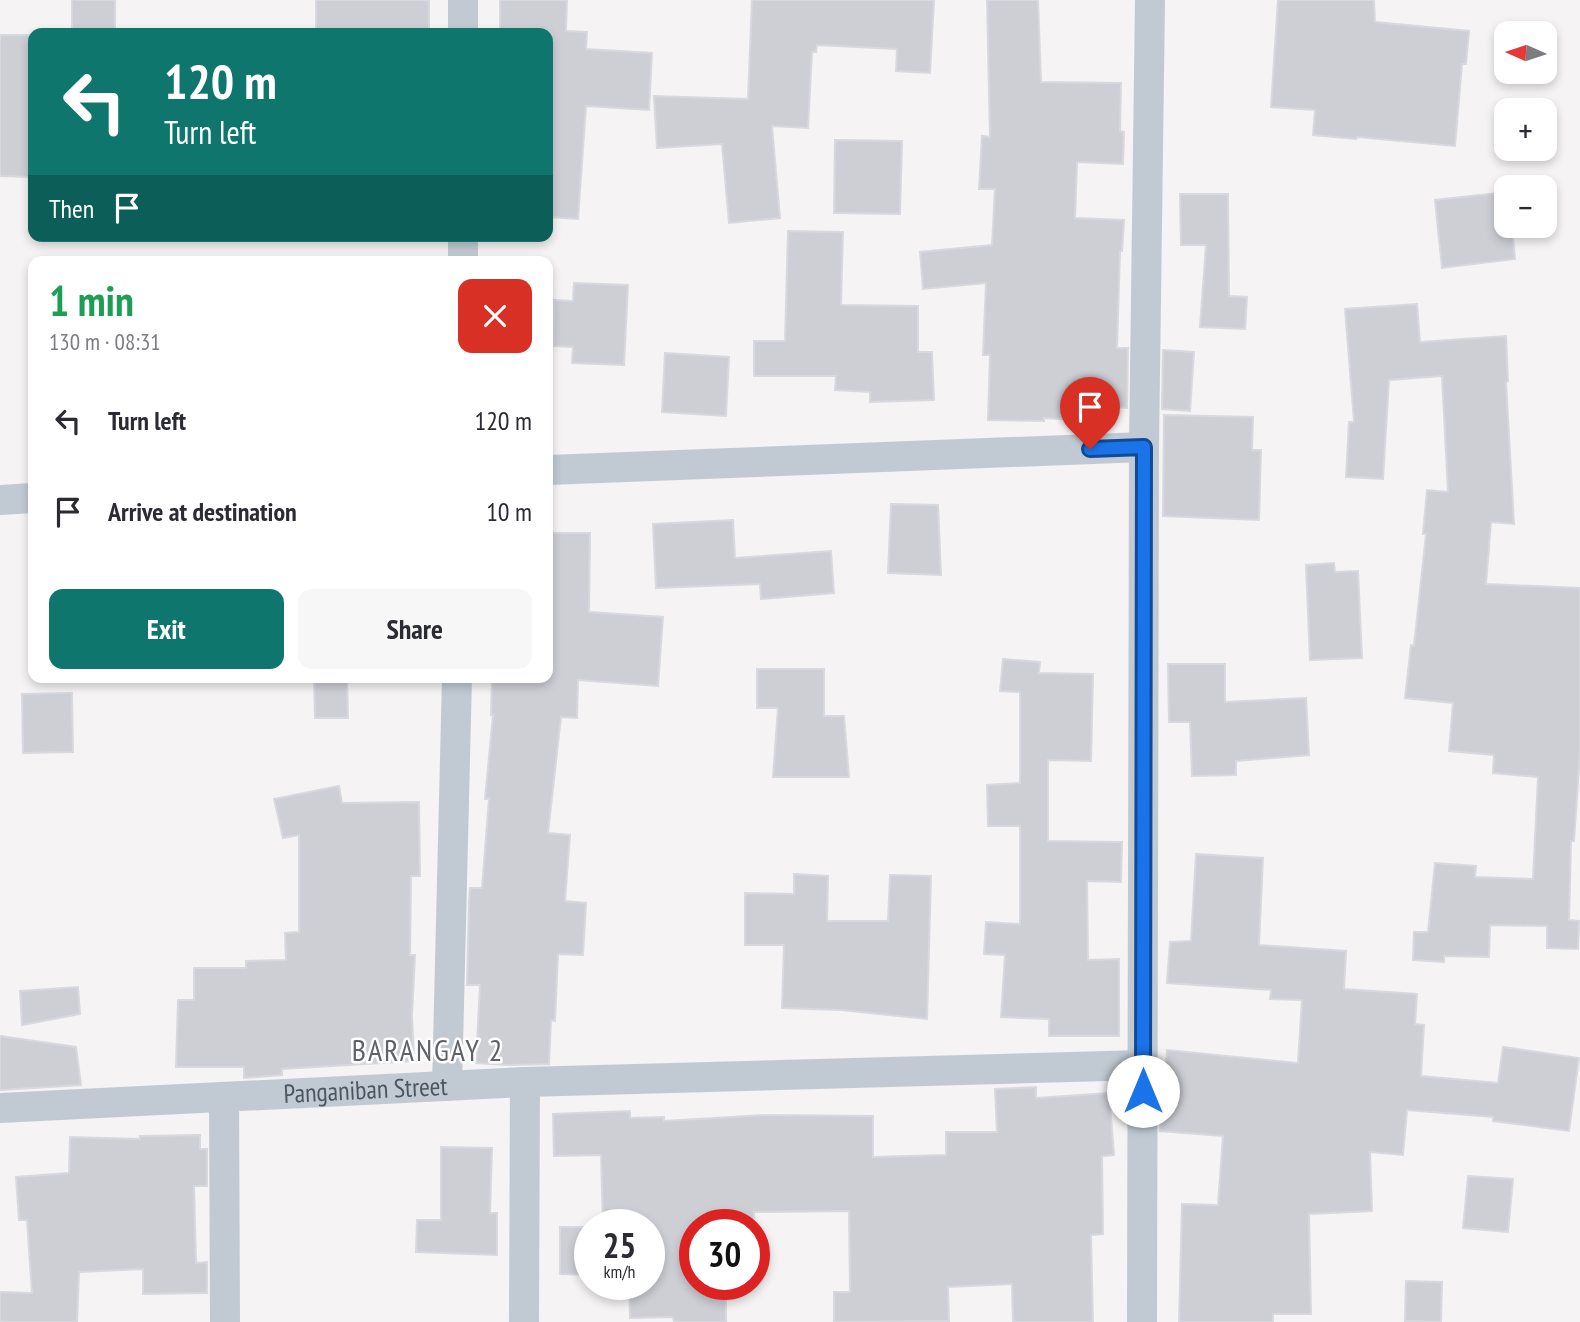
<!DOCTYPE html>
<html lang="en">
<head>
<meta charset="utf-8">
<style>
	:root { --surface:#fff; --page:#f7f7f7; --text:#2b2b33; --muted:#7c7c81; --accent:#0f766e }
	body { margin:0; font-family:"PT Sans Narrow",sans-serif; background:var(--page); color:var(--text); height:100vh; display:flex; flex-direction:column; font-size:26px; white-space:nowrap }
	* { box-sizing:border-box; margin:0 }
	p { font-size:23px; color:var(--muted) }
	.icon { flex:none; width:38px; height:38px; fill:none; stroke:currentColor; stroke-width:2; stroke-linecap:round; stroke-linejoin:round }
	.map { position:relative; flex:1; overflow:hidden }
	.panel { position:absolute; left:28px; top:256px; width:525px; height:427px; display:flex; flex-direction:column; background:var(--surface); border-radius:14px; box-shadow:0 4px 10px #0003 }
	.panel>* { flex:none }
	.banner { position:absolute; left:28px; top:28px; width:525px; height:214px; border-radius:14px; box-shadow:0 4px 10px #0003; background:#0f766e; color:#fff; overflow:hidden }
	.needle { width:46px; rotate:273deg }
	.controls { position:absolute; left:1494px; top:21px; display:grid; gap:14px }
	.controls a { display:grid; place-items:center; width:63px; height:63px; border-radius:14px; background:var(--surface); box-shadow:0 4px 10px #0003; font-size:35px }
	.speed { position:absolute; left:574px; top:1209px; display:flex; gap:14px; font-size:35px; font-weight:700; text-align:center }
	.speed>* { display:grid; place-content:center; width:91px; height:91px; border-radius:50%; background:var(--surface); box-shadow:0 4px 10px #0003; line-height:1 }
	.speed small { font-size:18px; font-weight:400 }
	.speed .limit { border:10px solid #d22; background:#fff; color:#111 }
	.pin { position:absolute; display:grid; place-items:center; width:60px; height:60px; color:#fff; margin:-72px -30px; border-radius:50% 50% 50% 0; rotate:-45deg; box-shadow:0 0 7px #0007 }
	.pin .icon { rotate:45deg }
	.me { position:absolute; width:77px; margin:-38px; rotate:0deg; stroke-linejoin:round; filter:drop-shadow(0 0 5px #0008) }
	.turn { display:flex; align-items:center; gap:24px; height:147px; padding:0 21px; font-size:32px }
	.turn .icon { width:91px; height:91px; stroke-width:2.5 }
	.turn b { display:block; font-size:49px; line-height:60px }
	.then { display:flex; align-items:center; height:66px; padding:0 21px; background:#0003; gap:14px; font-size:26px }
	.round { display:grid; place-items:center; flex:none; width:74px; height:74px; border-radius:14px; background:var(--page) }
	.overview { display:flex; align-items:center; justify-content:space-between; height:119px; padding:0 21px }
	h1 { font-size:42px; font-weight:600; line-height:52px; color:#1e9e55 }
	.cta { display:flex; gap:14px; margin-top:auto; padding:14px 21px }
	.cta a { flex:1; height:80px; border-radius:14px; background:var(--accent); color:#fff; font-size:28px; font-weight:600; line-height:80px; text-align:center }
	.cta a+a { background:var(--page); color:var(--text) }
	ul { padding:0; list-style:none }
	li { display:flex; align-items:center; gap:21px; height:91px; padding:0 21px }
	li div { flex:1 }
	li b { display:block; font-size:26px }
	li em { font-style:normal }
	.map>svg:first-child { display:block }
	.building { fill:#cdcfd5; stroke:#d7d9de; stroke-width:2 }
	.lines { fill:none; stroke-linecap:round; stroke-linejoin:round }
	.street { stroke:#c1cad2; stroke-width:30 }
	.route-casing { stroke:#114b97; stroke-width:18 }
	.route { stroke:#1a73e8; stroke-width:12 }
	.labels { text-anchor:middle; stroke-width:5; stroke-linejoin:round; paint-order:stroke }
	.street-label { font-size:26px; fill:#4a5661; stroke:#fff }
	.quarter-label { font-size:30px; letter-spacing:2px; fill:#5f6368; stroke:#fff }
</style>
</head>
<body>
<div class="map">
<svg width="1580" height="1322" viewBox="0 0 1580 1322">
	<rect width="100%" height="100%" fill="#f5f3f3"/>
	<!-- building -->
	<path class="building" d="M72,0h43v33h-43z
		M316,0h113v33h-113z
		M500,0h67l-1,31 21,1 -1,17 66,4 -3,57 -63,-4 -8,113 -30,-2v-184h-48z
		M752,0h182l-4,73 -34,-2 1,-22 -80,-4 -1,7h-4l-4,76 -36,-2 8,92 -51,5 -7,-79 -65,4 -3,-52 94,3z
		M987,0h51l3,82 80,1 -1,48 4,1 -1,32 -46,-2 -2,56 49,2 -2,31h-2l-3,97h11l-1,60 -22,-2 -1,16 -60,-4v3l-56,-1 2,-65h-7l3,-72 -63,6 -3,-37 72,-7 3,-56h-16l3,-53 8,1z
		M1278,0h96l1,22 94,9 -3,33h-4l-7,82 -98,-9 -1,2 -43,-4 2,-25 -44,-3z
		M0,35h33v140l-3,2 -30,-1z
		M835,140l67,1 -2,73 -66,-1z
		M1507,192v34h5l3,33 -73,9 -7,-68z
		M1180,194h48l1,102 18,1 -2,32 -45,-2 6,-82h-25z
		M788,231l55,1 -2,73 77,1v46h14l2,48 -64,2v-10l-35,-2 1,-14h-82v-35h31z
		M574,283l54,2 -4,80 -52,-2 1,-16 -20,-1 1,-46 19,1z
		M1417,304l3,38 86,-6 2,45 -2,1 8,142 -23,-2 -5,62 94,4v165l-6,88h-3l-2,79 10,1 -1,28 -31,-1v-22l-57,-1 -1,32 -45,-1v6l-31,-2 1,-28h14l7,-69 41,3 -1,11 58,2 5,-102 -45,-4 1,-18 -45,-4 4,-48 -48,-5 6,-53 3,1 12,-112h-3l4,-44 21,2 -6,-116 -53,4 -6,99 -37,-2 3,-55h5l-9,-113z
		M1163,350l31,2 -4,59 -28,-2z
		M665,353l64,4 -3,59 -64,-4z
		M1164,415l89,2 -1,33h9l-2,70 -96,-4z
		M891,504l47,1 3,70 -53,-2z
		M733,520l2,38 96,-7 3,42 -73,6 -1,-15 -104,4 -3,-64z
		M548,533h42l-1,79 74,5 -5,69 -80,-6 -1,38 -16,-1 -13,116 22,2 -5,66 21,2 -3,52 -25,-1 -3,67 -4,-1 -2,44 -41,1 -32,-2 4,-78h-13l2,-83 1,-14h12l7,-89h-4l8,-84h-2l1,-38h56z
		M1334,563l1,9 23,-1 4,87 -52,2 -4,-95z
		M1003,659l37,3 -1,11 54,1 -2,87 -43,-1v81l74,1 -1,40 -34,-1 1,79 31,-1v77h-70v-17l-48,-2 4,-62 -21,-1 2,-32 34,2v-98h-32l-1,-41 33,-2v-91l-20,-1z
		M1168,664h57v38l81,-4 3,57 -73,6v14l-44,1 -2,-54h-21z
		M757,669h67v47h20l5,61h-76l5,-69h-21z
		M314,677h33l1,41h-33z
		M72,693l1,59 -50,1 -1,-59z
		M339,786l3,17 77,-1 1,74h-9l-1,79h5l-3,60 2,46 -132,8v6l-38,3v-11h-68l2,-67h16v-32h52v-7l40,-1 -1,-27 14,-1v-97l-16,3 -9,-39z
		M1196,854l67,4 -4,87 87,6 -2,38 73,5 -2,30 9,1 -3,51 77,7 5,-36 76,11 -10,73 -76,-10v-4l-86,-7 -4,45 -33,-3 2,59 -63,3 2,100h-38v8h-94l3,-118 36,1 5,-69 -63,-5 7,-81 131,13 4,-63 -32,-1 1,-9 -104,-7 3,-41 21,-1z
		M794,874l34,2 -1,45h61l2,-46 41,1 -4,143 -86,-9 -59,-2 2,-63h-39v-52l49,1z
		M78,987l2,27 -58,11 -2,-34z
		M0,1036l76,11 5,38 -81,5z
		M1036,1087v11l73,-5 5,62 -12,1 1,78 -12,1 2,87h-80l-1,-38 -64,3 1,34 -115,1v-30h16l-1,-81 -95,1v6l-59,2v64h31v38h-52l-1,-5 -43,1 -1,-34h20v-59h-46l-2,-70 -47,1 -1,-42 77,-3v7l34,-1v4l102,-6 107,1v41l73,-2v-23h51l-2,-43z
		M200,1135v14h7v37h-13l2,77 11,-1v31l-64,1v-25l-64,3 -2,50h-77v-30l32,1 -5,-73h-8l-3,-43 53,-4 1,-36 70,2v-3z
		M441,1147l51,1 -2,65h7v42l-81,-3 1,-32h24z
		M1468,1176l45,3 -5,53 -45,-4z
		M560,1227h30v48l-30,-1z
		M1406,1281l36,1 -1,40 -36,-1z"/>
	<g class="lines">
		<!-- street -->
		<g class="street">
			<path d="M463,33v-33"/>
			<path d="M463,261v-25"/>
			<path d="M548,470l596,-23"/>
			<path d="M0,500l33,-2"/>
			<path d="M447,1086l10,-409"/>
			<path d="M224,1097l1,225"/>
			<path id="s1" d="M0,1108l525,-26 618,-17"/>
			<path d="M524,1322l1,-240"/>
			<path d="M1142,1322l2,-875 6,-447"/>
		</g>
	</g>
	<g class="lines">
		<defs>
			<path id="route" d="M1090,449l54,-2 -1,644"/>
		</defs>
		<!-- route casing -->
		<use href="#route" class="route-casing"/>
		<!-- route -->
		<use href="#route" class="route"/>
	</g>
	<g class="labels">
		<!-- street labels -->
		<g class="street-label">
			<text dy="9" stroke="none"><textPath href="#s1" startOffset="366">Panganiban Street</textPath></text>
		</g>
		<!-- quarter labels -->
		<g class="quarter-label">
			<text x="428" y="1061">BARANGAY 2</text>
		</g>
	</g>
</svg>
<div class="controls">
<a><svg class="needle" viewBox="-14 -14 28 28"><path d="M0-13l5 13h-10z" fill="#e53935"/><path d="M0 13l5-13h-10z" fill="#7c7c81"/></svg></a>
<a>+</a>
<a>−</a>
</div>
<div class="speed"><div>25<small>km/h</small></div><div class="limit">30</div></div>
<div class="pin" style="left:1090px;top:449px;background:#d93025"><svg class="icon" aria-label="arrive" viewBox="0 0 24 24"><path d="M6 21V4h12l-3 4 3 4H6"/></svg></div>
<svg class="me" style="left:1143px;top:1091px" viewBox="-20 -20 40 40"><circle r="19" fill="#fff"/><path d="M0-13L10 11 0 6-10 11z" fill="#1a73e8"/></svg>
<div class="banner">
<div class="turn"><svg class="icon" aria-label="left" viewBox="0 0 24 24"><path d="M17 20v-9H6M10 6l-5 5 5 5"/></svg><div><b>120 m</b>Turn left</div></div>
<div class="then">Then<svg class="icon" aria-label="arrive" viewBox="0 0 24 24"><path d="M6 21V4h12l-3 4 3 4H6"/></svg></div>
</div>
<section class="panel">
<div class="overview"><div><h1>1 min</h1><p>130 m · 08:31</p></div><a class="round" style="background:#d93025;color:#fff"><svg class="icon" aria-label="close" viewBox="0 0 24 24"><path d="M6 6l12 12M18 6L6 18"/></svg></a></div>
<ul>
<li><svg class="icon" aria-label="left" viewBox="0 0 24 24"><path d="M17 20v-9H6M10 6l-5 5 5 5"/></svg><div><b>Turn left</b></div><em>120 m</em></li>
<li><svg class="icon" aria-label="arrive" viewBox="0 0 24 24"><path d="M6 21V4h12l-3 4 3 4H6"/></svg><div><b>Arrive at destination</b></div><em>10 m</em></li>
</ul>
<div class="cta"><a>Exit</a><a>Share</a></div>
</section>
</div>
</body>
</html>
